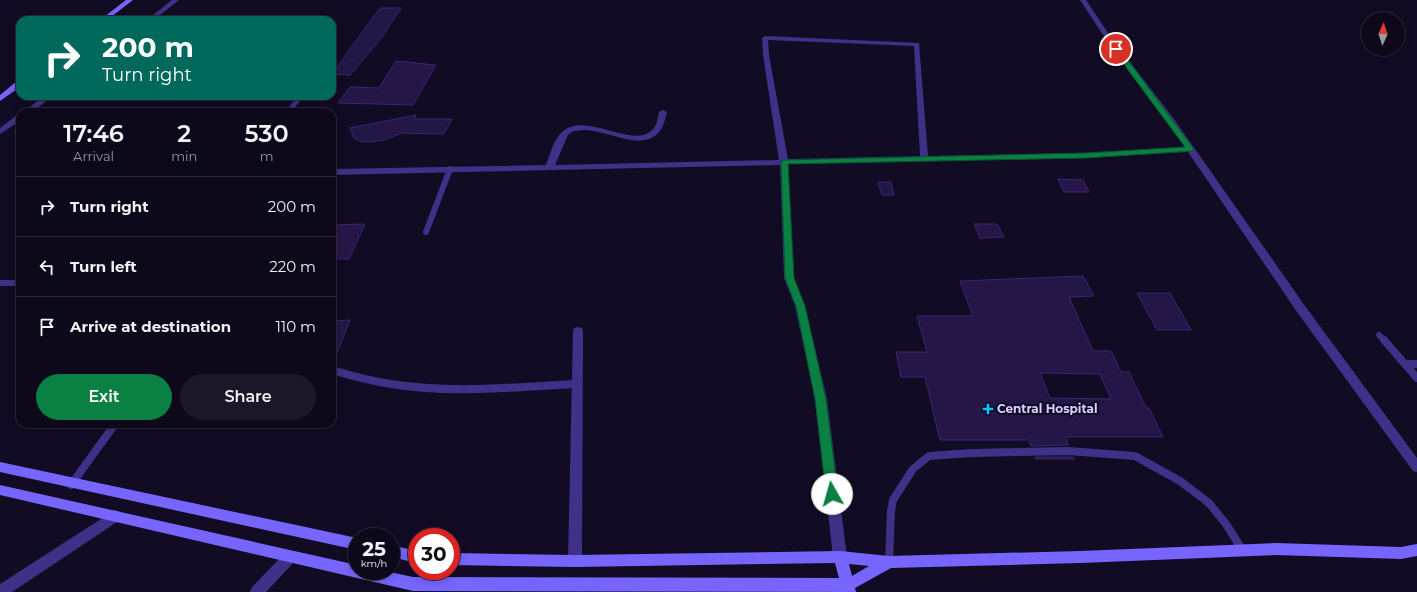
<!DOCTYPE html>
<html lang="en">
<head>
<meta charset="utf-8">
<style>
	:root { --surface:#0e081b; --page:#1c1628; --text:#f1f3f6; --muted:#9b9aa3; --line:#2e293a; --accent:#0b8043 }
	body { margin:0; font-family:Montserrat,sans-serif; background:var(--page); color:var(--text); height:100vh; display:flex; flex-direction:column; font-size:15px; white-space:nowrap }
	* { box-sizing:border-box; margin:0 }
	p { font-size:13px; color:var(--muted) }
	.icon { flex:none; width:22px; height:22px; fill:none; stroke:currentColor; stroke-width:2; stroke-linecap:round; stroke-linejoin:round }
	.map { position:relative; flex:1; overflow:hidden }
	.drawer { position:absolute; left:16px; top:108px; width:320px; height:320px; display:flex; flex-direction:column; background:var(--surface); border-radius:12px; box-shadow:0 2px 10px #0003,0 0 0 1px var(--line) }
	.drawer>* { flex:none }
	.hud { position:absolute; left:16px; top:16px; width:320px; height:84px; border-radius:12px; box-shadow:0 2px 10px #0003,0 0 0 1px var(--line); background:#00695c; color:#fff; overflow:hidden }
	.needle { width:26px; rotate:3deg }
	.controls { position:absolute; left:1361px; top:12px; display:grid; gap:8px }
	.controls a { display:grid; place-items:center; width:44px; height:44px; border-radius:50%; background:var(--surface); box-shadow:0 2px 10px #0003,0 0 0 1px var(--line); font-size:20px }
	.speed { position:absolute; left:348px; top:528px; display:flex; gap:8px; font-size:20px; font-weight:700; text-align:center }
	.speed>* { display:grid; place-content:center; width:52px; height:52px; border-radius:50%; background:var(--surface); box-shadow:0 2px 10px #0003,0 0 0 1px var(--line); line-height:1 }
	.speed small { font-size:10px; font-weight:400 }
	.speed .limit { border:6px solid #d22; background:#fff; color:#111 }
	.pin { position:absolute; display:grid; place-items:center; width:34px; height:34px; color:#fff; margin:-17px; border:2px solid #fff; border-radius:50%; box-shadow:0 1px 4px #0007 }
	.me { position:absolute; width:44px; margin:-22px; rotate:353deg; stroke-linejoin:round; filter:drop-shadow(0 0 3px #0008) }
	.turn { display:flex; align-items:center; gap:14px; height:84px; padding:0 20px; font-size:18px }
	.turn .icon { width:52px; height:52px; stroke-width:2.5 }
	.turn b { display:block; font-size:28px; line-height:34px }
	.eta { display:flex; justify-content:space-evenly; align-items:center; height:68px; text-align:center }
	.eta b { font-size:24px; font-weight:600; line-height:28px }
	.button { display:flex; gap:8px; margin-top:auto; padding:8px 20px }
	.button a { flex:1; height:46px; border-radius:24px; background:var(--accent); color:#fff; font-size:16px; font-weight:600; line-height:46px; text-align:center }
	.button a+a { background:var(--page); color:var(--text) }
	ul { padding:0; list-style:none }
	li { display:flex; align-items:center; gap:12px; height:60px; padding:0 20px; border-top:1px solid var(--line) }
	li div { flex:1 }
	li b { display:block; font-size:15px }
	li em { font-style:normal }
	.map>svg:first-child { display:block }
	.building { fill:#241646; stroke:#3c2575; fill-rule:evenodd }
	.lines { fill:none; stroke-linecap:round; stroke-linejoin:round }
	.lane-far2 { stroke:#3d3287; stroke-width:5 }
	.lane-far1 { stroke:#3d3287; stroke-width:6 }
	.lane { stroke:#3d3287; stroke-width:8 }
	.street { fill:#3d3287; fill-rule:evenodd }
	.secondary { fill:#7765ff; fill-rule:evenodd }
	.route { fill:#0b8043; stroke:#07532c }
	.poi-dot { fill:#00c9f9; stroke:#120b24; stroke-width:1.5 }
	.labels { text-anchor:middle; stroke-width:4; stroke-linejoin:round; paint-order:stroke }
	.poi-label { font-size:12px; font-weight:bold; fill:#d8ceff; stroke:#120b24; text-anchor:start }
</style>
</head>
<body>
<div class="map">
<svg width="1417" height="592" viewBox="0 0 1417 592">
	<rect width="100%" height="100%" fill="#120b24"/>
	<!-- building -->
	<path class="building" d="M380,8h21l-19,29 -32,38 -18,-1z
		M396,61l40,4 -23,40 -75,-2 12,-16 29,1z
		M416,115l-2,4h38l-8,15 -42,-1 -18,7 -14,2 -11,-1 -5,-3 -4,-10z
		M1058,179l25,1 6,12h-25z
		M878,182h13l3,13h-12z
		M365,224l-16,35h-17v-34z
		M974,224h23l7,13 -24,1z
		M1083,276l11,20 -25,1 24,54h18l10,21h8l17,36h3l14,29h-98l4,8 -38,1 -2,-6h-89l-15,-63h-24l-5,-25h31l-10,-36h56l-13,-35zM1040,373l60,1 11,25 -61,-1z
		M1137,293h33l21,37h-34z
		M350,320l-17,43h-1v-42z
		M1035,457h38l1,2h-38z"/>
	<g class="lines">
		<!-- lane-far2 -->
		<path class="lane-far2" d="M288,112l13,-16"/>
		<!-- lane-far1 -->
		<path class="lane-far1" d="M426,232l24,-63
			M1379,335l6,6"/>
		<!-- lane -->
		<path class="lane" d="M1384,340l33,38
			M1405,364h12
			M332,370c20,6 39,11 59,14 61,10 125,3 186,0
			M71,485l44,-61
			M889,562l2,-51 2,-11 20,-31 16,-13 43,-3 96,-2 67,5 45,25 29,22 17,21 17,27"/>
		<!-- street -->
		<path class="street" d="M172,0h7l-25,20h-7z
			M1080,0h6l24,36 64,83 131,187 112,152v14l-4,-1 -116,-159 -109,-160 -101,5 -299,7 6,114 11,28 22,93 20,158 -2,4 -5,2 -5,-2 -2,-4 -18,-158 -20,-93 -11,-28 -4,-113 -448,10v-6l214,-4c4,-10 7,-25 16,-33 24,-22 72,19 91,-3 4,-4 5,-12 6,-17l4,-2 4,2c-2,7 -3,14 -8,20 -19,23 -59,-8 -83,-1 -3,0 -6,2 -8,4l-13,30 224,-5 -16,-105 -1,-17 3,-2 154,7 9,113 159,-3 98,-6 -80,-109zM768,40l146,6 6,110 -132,3 -19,-104z
			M44,96h9l-21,16h-9z
			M17,115h3v6l-20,13v-6z
			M0,280h20v6h-20z
			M578,327l4,1 1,3 -1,230 -2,4 -5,2 -5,-2 -2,-4 5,-230 1,-3z
			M115,510l5,2 1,4 -1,4 -108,72h-12v-8z
			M290,551l5,2 2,4 -2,4 -29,31h-16l2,-5 33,-34z"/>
		<!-- secondary -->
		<path class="secondary" d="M126,0h7l-26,20h-7z
			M17,81h3v6l-20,14v-6z
			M0,462l357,76v12l-357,-78z
			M0,485l357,80v6h28l28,6 426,1 -4,-15 -260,4 -124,-2v-12l124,2 265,-4 49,5 191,-5 196,-8 125,4 16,-3v12l-16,3 -125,-4 -196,8 -189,5 -36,20 1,4 -443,-1 -413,-96zM849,564l20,2 -17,10z
			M391,545l26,6v12l-26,-6z"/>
	</g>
	<!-- route -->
	<path class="route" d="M1114,48h5l74,100v3l-107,7 -298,6 6,114 11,28 21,93 12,95 -2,3 -4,2 -4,-2 -2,-3 -11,-95 -19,-93 -11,-28 -4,-116 3,-2 302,-7 99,-6 -71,-96z"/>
	<!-- markers -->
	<path class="poi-dot" d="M986 403h4v4h4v4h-4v4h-4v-4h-4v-4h4z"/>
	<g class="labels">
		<!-- poi labels -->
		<g class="poi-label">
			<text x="997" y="413">Central Hospital</text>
		</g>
	</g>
</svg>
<div class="controls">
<a><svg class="needle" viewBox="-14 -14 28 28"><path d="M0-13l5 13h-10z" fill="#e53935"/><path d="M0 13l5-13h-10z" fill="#9b9aa3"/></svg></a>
</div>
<div class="speed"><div>25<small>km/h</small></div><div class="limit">30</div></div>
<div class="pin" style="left:1116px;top:49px;background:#d93025"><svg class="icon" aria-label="arrive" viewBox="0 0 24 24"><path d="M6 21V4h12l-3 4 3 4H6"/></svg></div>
<svg class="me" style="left:832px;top:494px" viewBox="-20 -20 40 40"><circle r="19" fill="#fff"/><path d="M0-13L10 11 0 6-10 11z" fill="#0b8043"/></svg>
<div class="hud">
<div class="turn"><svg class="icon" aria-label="right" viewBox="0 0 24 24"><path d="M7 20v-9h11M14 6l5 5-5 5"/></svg><div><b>200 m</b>Turn right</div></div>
</div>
<section class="drawer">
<div class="eta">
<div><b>17:46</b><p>Arrival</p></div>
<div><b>2</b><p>min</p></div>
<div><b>530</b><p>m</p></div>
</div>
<ul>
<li><svg class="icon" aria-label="right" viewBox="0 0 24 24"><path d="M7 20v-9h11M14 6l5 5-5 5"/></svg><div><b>Turn right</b></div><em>200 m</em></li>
<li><svg class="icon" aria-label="left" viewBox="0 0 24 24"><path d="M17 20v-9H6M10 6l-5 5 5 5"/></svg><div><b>Turn left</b></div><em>220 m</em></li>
<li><svg class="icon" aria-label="arrive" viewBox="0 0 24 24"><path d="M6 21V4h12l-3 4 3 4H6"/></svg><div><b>Arrive at destination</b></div><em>110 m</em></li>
</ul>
<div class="button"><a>Exit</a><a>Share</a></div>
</section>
</div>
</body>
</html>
